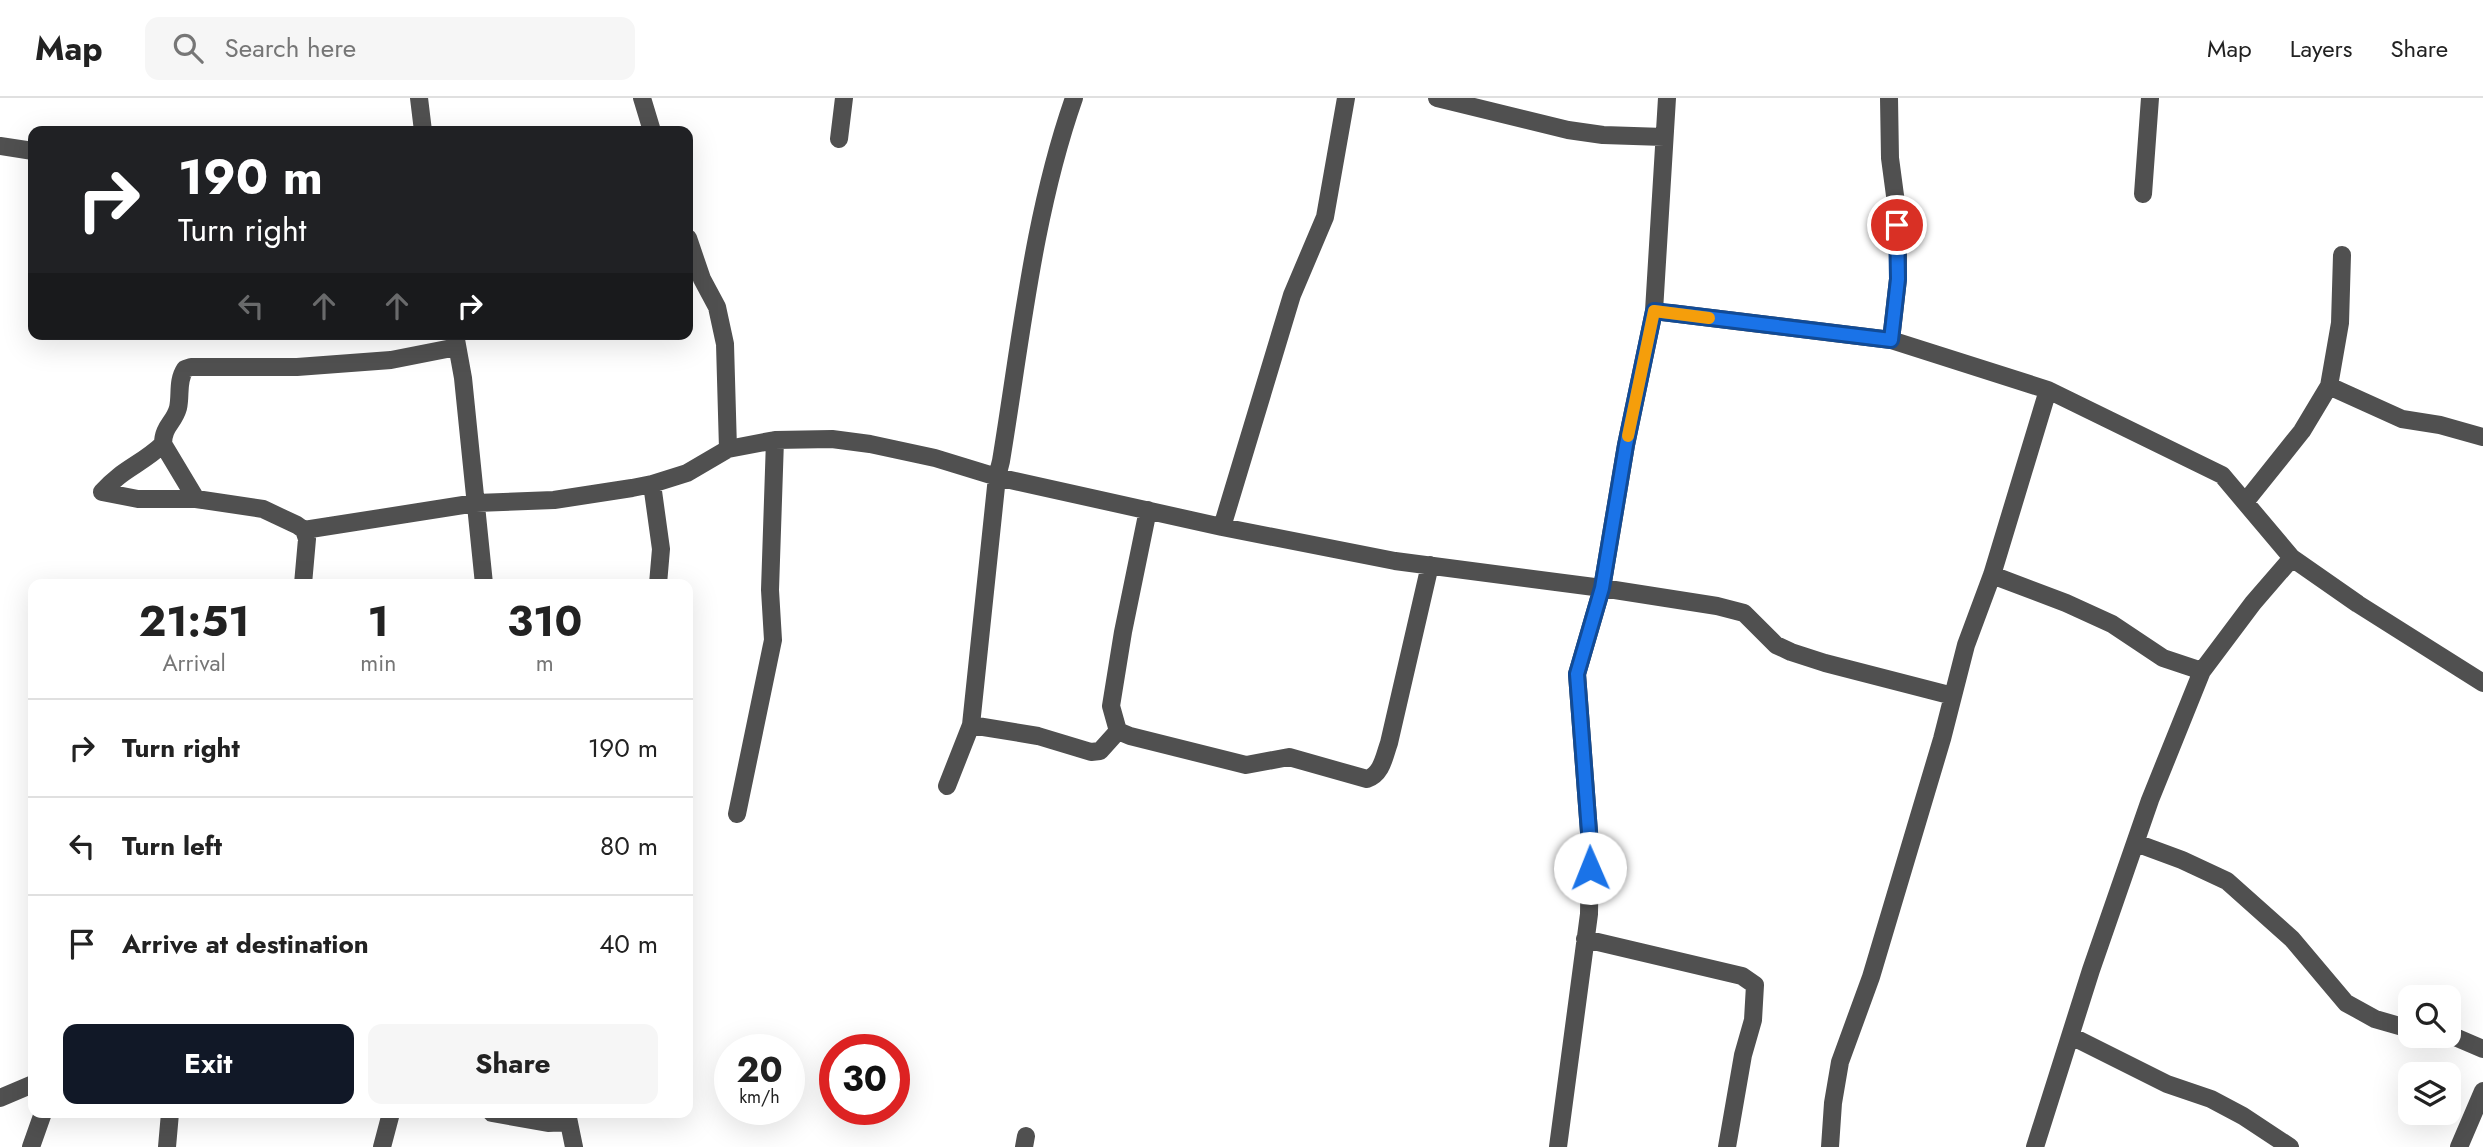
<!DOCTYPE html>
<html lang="en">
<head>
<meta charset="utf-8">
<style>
	:root { --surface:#fff; --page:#f6f6f6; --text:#222; --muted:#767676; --line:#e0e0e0; --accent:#111827 }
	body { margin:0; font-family:Jost,sans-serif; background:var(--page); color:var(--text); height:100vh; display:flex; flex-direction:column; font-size:26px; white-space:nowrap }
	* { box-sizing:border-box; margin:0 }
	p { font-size:23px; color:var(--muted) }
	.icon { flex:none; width:38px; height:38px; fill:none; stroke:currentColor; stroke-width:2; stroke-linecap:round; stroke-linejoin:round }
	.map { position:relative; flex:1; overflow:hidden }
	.drawer { position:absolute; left:28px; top:481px; width:665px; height:539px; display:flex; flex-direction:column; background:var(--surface); border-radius:14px; box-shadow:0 7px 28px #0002 }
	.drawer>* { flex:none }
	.banner { position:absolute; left:28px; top:28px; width:665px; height:214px; border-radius:14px; box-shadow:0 7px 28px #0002; background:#202124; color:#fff; overflow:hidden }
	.controls { position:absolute; left:2398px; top:887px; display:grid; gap:14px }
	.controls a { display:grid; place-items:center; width:63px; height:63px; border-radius:14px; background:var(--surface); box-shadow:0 7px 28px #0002; font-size:35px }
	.speed { position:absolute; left:714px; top:936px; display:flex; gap:14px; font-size:35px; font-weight:700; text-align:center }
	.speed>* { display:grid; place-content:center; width:91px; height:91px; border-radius:50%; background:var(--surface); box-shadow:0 7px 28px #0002; line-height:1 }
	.speed small { font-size:18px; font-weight:400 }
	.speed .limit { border:10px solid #d22; background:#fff; color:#111 }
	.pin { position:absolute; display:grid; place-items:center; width:60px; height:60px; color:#fff; margin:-30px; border:4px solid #fff; border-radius:50%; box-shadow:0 2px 7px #0007 }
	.me { position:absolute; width:77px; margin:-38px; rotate:359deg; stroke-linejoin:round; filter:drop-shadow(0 0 5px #0008) }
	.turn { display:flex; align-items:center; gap:24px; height:147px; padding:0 35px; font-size:32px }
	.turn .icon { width:91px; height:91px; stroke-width:2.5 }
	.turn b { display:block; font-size:49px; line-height:60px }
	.lanes { display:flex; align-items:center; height:66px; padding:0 35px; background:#0003; justify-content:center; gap:35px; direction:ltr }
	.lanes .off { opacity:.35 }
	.eta { display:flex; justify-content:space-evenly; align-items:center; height:119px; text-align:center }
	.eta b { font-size:42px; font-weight:700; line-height:49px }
	.cta { display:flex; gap:14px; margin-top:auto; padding:14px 35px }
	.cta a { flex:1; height:80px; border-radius:14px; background:var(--accent); color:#fff; font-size:28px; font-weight:700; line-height:80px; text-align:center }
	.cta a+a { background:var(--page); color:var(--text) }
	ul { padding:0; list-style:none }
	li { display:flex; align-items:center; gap:21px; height:98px; padding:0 35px; border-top:2px solid var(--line) }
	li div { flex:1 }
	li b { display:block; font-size:26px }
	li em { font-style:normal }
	header { display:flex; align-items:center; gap:42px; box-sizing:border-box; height:98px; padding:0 35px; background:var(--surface); border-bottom:2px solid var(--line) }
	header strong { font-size:33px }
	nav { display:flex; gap:38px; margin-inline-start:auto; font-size:24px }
	.search { width:490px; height:63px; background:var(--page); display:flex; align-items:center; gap:18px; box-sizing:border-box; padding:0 24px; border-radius:14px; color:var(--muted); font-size:26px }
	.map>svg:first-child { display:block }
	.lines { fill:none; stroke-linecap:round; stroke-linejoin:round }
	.minor { stroke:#505050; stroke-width:18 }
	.route-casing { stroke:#114b97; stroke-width:18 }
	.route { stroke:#1a73e8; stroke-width:12 }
	.slow { stroke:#f59e0b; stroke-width:12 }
</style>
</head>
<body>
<header>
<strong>Map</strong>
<div class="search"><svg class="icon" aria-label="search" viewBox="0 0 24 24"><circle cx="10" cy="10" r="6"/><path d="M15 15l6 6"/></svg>Search here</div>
<nav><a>Map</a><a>Layers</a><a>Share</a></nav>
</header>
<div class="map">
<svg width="2483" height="1049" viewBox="0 0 2483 1049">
	<rect width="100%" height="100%" fill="#fff"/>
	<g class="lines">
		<!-- minor -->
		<path class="minor" d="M419,0l4,33
			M642,0l10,33
			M1437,0l131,32 35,5 61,2
			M1889,0l1,60 6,45 2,45v31l-7,61
			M839,41l5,-41
			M0,48l33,5
			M2143,96l7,-96
			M688,140l14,41 15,28 8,37 3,105
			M1654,213l237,29 157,50 174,85 70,83 66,46 125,79
			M455,236l8,44 21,206
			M2329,288l73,33 38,6 43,12
			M163,346c-21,20 -41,25 -61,48l36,7h58l67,10 34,16 7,5 3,9 -4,45
			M652,386l9,65 -3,35
			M196,401l-33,-55c0,-18 11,-21 15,-36 3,-13 -1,-27 7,-39l6,-2h106l94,-7 66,-13
			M2246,403l56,-70 27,-45 11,-63 2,-68
			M1148,412l-25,122 -12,74 7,25 12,5 116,29 43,-8 78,22c15,-5 17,-22 22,-36l41,-178
			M1222,429l70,-232 33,-78 21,-119
			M304,432l172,-27 78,-3 78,-12 20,-4 35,-11 41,-24 47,-9 57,-1 38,5 65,14 62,19 225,50 173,34 207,27 115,18 27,7 32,32 15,7 34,11 128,33
			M1992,477l74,28 46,21 51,34 39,13
			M971,627l67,11 53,16 9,-1 18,-20
			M947,688l24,-61 26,-248 4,-16c20,-121 32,-246 73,-363
			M737,716l36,-174 -3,-50 5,-150
			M2136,745l46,17 45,21 65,58 54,64 29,16 28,8 7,-1
			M1585,841l157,37 13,9 -2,35 -10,35 -16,92
			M2448,936l35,15
			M2071,938l96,48 44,15 32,17 47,31
			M0,1000l33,-14
			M492,1015l56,10 21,-1
			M567,1015l7,34
			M31,1049l12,-34
			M167,1049l3,-34
			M382,1049l9,-34
			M1024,1049l2,-11
			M1558,1049l31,-233 1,-69 -13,-171 25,-86 24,-143 28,-134 13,-213
			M1830,1049l3,-44 7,-41 31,-85 71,-238 24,-94 26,-70 56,-185
			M2035,1049l56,-177 59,-170 52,-129 51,-68 39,-45
			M2459,1049l24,-56"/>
	</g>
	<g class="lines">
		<defs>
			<path id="route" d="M1590,770v-23l-13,-171 25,-86 24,-143 28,-134 237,29 7,-61 -1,-54"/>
		</defs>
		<!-- route casing -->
		<use href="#route" class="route-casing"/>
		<!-- route -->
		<use href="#route" class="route"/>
		<!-- slow -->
		<path class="slow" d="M1628,338l26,-125 55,7"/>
	</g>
</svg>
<div class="controls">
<a><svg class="icon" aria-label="search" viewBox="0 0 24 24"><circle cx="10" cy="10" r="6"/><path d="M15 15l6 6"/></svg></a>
<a><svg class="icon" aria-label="layers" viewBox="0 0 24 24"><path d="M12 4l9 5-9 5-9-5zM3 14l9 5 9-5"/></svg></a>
</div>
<div class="speed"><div>20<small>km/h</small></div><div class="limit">30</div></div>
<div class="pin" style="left:1897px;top:127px;background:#d93025"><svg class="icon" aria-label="arrive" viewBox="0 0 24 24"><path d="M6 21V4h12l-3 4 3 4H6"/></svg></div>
<svg class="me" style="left:1590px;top:770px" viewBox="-20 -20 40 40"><circle r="19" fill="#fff"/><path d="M0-13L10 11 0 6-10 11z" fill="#1a73e8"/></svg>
<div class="banner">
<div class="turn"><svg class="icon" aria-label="right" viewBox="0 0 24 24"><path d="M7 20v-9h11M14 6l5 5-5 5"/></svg><div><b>190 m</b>Turn right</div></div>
<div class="lanes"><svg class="icon off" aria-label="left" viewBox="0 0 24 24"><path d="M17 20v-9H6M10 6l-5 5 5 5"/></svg><svg class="icon off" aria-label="ahead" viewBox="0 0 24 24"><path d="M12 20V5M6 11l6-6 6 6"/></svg><svg class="icon off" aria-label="ahead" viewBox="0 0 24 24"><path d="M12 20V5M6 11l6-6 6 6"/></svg><svg class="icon" aria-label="right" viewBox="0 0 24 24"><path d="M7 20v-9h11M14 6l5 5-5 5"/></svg></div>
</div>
<section class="drawer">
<div class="eta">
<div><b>21:51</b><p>Arrival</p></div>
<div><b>1</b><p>min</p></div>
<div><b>310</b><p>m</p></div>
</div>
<ul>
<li><svg class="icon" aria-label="right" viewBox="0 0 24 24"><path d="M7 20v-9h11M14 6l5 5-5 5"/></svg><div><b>Turn right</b></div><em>190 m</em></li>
<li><svg class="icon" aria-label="left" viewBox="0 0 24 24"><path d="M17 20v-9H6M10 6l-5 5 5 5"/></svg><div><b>Turn left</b></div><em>80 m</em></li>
<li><svg class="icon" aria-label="arrive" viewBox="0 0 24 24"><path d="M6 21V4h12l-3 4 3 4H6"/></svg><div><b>Arrive at destination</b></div><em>40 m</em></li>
</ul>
<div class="cta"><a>Exit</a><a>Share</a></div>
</section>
</div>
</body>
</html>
